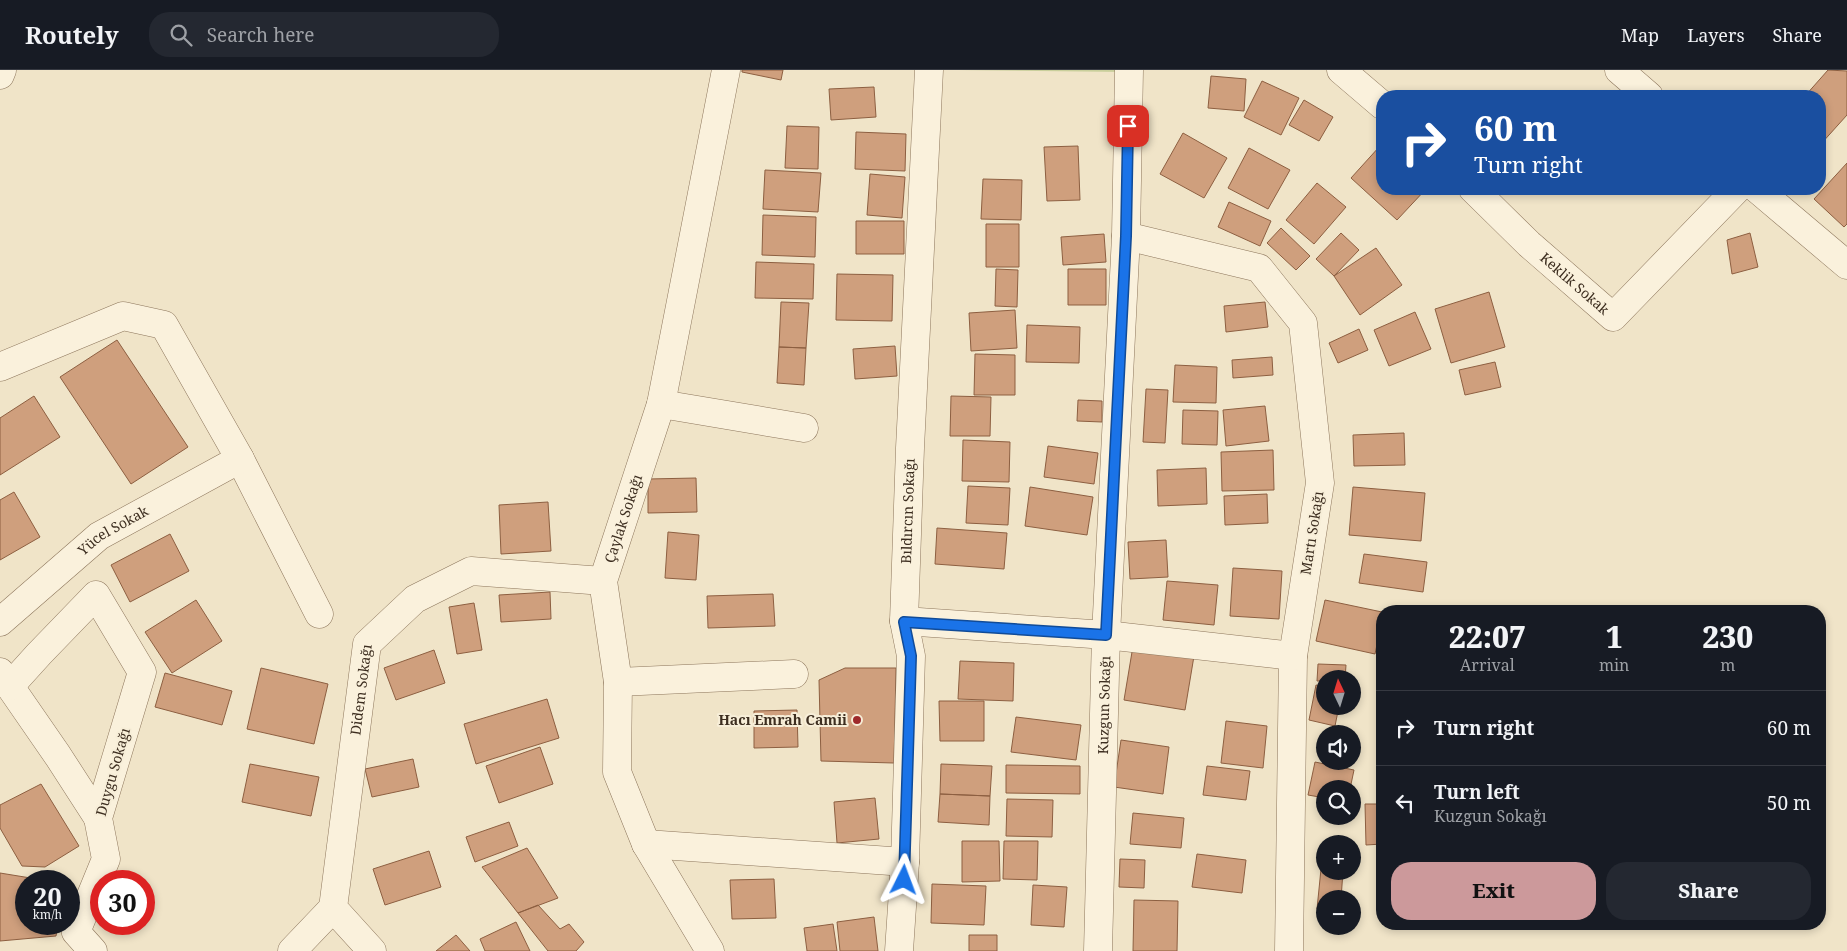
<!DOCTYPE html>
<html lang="en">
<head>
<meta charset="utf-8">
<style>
	:root { --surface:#171b24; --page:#242831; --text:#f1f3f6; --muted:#9ea1a6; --line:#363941; --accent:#cc999b }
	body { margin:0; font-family:"Noto Serif",serif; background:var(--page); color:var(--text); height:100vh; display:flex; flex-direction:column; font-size:19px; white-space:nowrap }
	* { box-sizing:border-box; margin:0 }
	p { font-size:16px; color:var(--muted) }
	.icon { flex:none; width:28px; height:28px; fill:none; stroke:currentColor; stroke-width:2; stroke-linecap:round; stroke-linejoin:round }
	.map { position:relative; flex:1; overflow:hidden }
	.details { position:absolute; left:1376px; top:535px; width:450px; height:325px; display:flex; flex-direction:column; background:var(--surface); border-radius:20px; box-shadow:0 2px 8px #0003 }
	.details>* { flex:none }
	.hud { position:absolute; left:1376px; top:20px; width:450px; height:105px; border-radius:20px; box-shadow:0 2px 8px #0003; background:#1a4fa0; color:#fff; overflow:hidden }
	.needle { width:32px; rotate:356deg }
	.tools { position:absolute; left:1316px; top:600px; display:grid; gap:10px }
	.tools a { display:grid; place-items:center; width:45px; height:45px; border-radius:50%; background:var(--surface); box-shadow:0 2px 8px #0003; font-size:25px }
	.speed { position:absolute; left:15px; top:800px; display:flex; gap:10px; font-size:25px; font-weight:700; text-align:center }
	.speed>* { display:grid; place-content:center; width:65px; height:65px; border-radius:50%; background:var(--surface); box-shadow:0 2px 8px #0003; line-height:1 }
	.speed small { font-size:12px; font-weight:400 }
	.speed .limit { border:8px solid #d22; background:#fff; color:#111 }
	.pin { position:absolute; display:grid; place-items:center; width:42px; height:42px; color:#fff; margin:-21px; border-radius:10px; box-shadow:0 2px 8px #0006 }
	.me { position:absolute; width:55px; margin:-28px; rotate:3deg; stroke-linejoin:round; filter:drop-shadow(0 0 4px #0008) }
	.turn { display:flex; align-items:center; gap:18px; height:105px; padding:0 15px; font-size:22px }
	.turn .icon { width:65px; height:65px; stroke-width:2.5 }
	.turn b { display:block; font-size:35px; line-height:42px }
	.eta { display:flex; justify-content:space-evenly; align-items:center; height:85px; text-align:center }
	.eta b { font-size:30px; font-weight:800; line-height:35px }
	.primary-button { display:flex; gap:10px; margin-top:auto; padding:10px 15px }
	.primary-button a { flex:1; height:58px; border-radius:20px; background:var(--accent); color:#111; font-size:20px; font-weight:800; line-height:58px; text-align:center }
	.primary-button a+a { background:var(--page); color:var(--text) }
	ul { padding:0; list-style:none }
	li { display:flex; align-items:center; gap:15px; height:75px; padding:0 15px; border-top:1px solid var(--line) }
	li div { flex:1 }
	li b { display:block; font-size:19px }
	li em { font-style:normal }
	header { display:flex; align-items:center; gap:30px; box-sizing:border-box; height:70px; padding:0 25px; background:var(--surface); border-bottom:1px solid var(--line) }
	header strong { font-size:24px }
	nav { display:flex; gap:28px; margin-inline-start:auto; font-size:18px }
	.search { width:350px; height:45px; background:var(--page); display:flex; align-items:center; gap:12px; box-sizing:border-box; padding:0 18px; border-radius:20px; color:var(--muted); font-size:19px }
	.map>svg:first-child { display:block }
	.green { fill:#c9cf9b }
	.building { fill:#cf9f7d; stroke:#8d5f41 }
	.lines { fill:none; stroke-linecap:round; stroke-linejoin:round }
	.minor-casing { stroke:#8d765c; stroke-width:29 }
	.minor { stroke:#faf1dc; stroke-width:28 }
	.route-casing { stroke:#114b97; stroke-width:12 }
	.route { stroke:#1a73e8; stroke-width:9 }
	.poi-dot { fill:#9e2a2b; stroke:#f7eed8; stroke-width:2 }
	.labels { text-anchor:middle; stroke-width:4; stroke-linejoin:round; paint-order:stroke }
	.street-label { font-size:14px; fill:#3d2e20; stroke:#f7eed8 }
	.poi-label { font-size:14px; font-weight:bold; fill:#3d2e20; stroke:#f7eed8; text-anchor:end }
</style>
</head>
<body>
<header>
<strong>Routely</strong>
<div class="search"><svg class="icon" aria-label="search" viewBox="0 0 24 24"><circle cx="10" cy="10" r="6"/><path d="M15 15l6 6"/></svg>Search here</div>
<nav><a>Map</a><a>Layers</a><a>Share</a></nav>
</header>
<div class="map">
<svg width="1847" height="881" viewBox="0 0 1847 881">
	<rect width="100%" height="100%" fill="#f0e4c8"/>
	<!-- green -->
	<path class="green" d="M958,0h166v2z"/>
	<!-- building -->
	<path class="building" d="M742,0h41l-2,10 -39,-8z
		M1828,0l19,1v44l-27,30v-49h-15z
		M1211,6l35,3 -2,32 -36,-3z
		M1262,11l37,17 -18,37 -37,-18z
		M874,17l2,30 -45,3 -2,-31z
		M1304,30l29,17 -14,24 -30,-16z
		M787,56l32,1 -1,42 -33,-1z
		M856,62l50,2 -1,37 -50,-2z
		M1183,63l44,25 -23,40 -44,-24z
		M1078,76l2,54 -33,1 -3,-54z
		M1380,76l2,2v41h44l-29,31 -46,-42z
		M1249,78l41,22 -22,39 -40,-21z
		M1847,93v61l-3,3 -30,-28z
		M765,100l56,3 -3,39 -55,-3z
		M870,104l35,3 -3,41 -35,-3z
		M983,109l39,1 -1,40 -40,-1z
		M1317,113l29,24 -32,37 -28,-24z
		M1229,132l42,19 -11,25 -42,-19z
		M763,145l53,2 -1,40 -53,-2z
		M856,151h48v33h-48z
		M986,154h33v43h-33z
		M1281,158l29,28 -14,14 -29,-27z
		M1341,163l18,17 -25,26 -18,-17z
		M1750,163l8,34 -26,7 -5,-34z
		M1104,164l2,28 -43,3 -2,-28z
		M1376,178l26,37 -42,30 -26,-39z
		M756,192l58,2 -1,35 -58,-1z
		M996,199l22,1 -1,37 -22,-1z
		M1068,199h38v36h-38z
		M837,204l56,1 -1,46 -56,-1z
		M1489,222l16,55 -54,16 -16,-54z
		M781,232l28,1 -3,45 -27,-1z
		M1265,232l3,25 -42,5 -2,-26z
		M1015,240l2,38 -46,3 -2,-38z
		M1415,242l16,37 -42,17 -15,-36z
		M1027,255l53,2 -1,36 -53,-1z
		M1359,259l9,21 -30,13 -9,-20z
		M117,270l71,107 -57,37 -71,-107z
		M895,276l2,30 -42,3 -2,-30z
		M779,277l27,1 -2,37 -27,-2z
		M975,284l40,1v40h-41z
		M1272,287l1,18 -40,3 -1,-18z
		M1495,292l6,25 -36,8 -6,-25z
		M1175,295l42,2 -1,36 -43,-1z
		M1146,319l22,1 -3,53 -22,-1z
		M34,326l26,41 -60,38v-57z
		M951,326l40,1 -1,39h-40z
		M1078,330l24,1v21l-25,-1z
		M1265,336l4,35 -43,5 -3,-36z
		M1183,340l35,1 -1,34 -35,-1z
		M1404,363l1,32 -51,1 -1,-31z
		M963,370l47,2 -1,40 -47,-1z
		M1048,376l50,7 -4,31 -50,-7z
		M1273,380l1,40 -52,1 -1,-39z
		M1206,398l1,36 -49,2 -1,-36z
		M696,408l1,34 -49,1v-34z
		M968,416l42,2 -2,37 -42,-2z
		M1030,417l63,10 -6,38 -62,-9z
		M1353,417l72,6 -4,48 -72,-6z
		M14,422l26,45 -40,23v-60z
		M1267,424l1,29 -43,2 -1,-29z
		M548,432l3,49 -50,3 -2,-49z
		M937,458l70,5 -3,36 -69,-5z
		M668,462l31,3 -3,45 -31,-2z
		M170,464l19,37 -59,31 -19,-37z
		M1166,470l2,37 -38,2 -2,-37z
		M1364,484l63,8 -4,30 -64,-9z
		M1233,498l49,3 -3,48 -49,-3z
		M1167,511l51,4 -4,40 -51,-5z
		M550,522l1,27 -50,3 -2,-27z
		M773,524l2,32 -67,2 -1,-32z
		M196,530l26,41 -50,32 -27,-41z
		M1325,530l57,12v9l-7,33 -59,-13z
		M474,533l8,47 -25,4 -8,-47z
		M1133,576l61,10 -9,54 -61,-10z
		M434,580l11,33 -49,17 -12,-32z
		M960,591l54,2 -1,38 -55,-2z
		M1318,594l28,1 -1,14h-20v2h-8z
		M261,598l67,16 -14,60 -67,-15z
		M845,598h51l-2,95 -73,-2 -2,-81z
		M165,603l67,18 -10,34 -67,-18z
		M1316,615l9,2v19h14l-4,20 -26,-6z
		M547,629l12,39 -83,26 -12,-40z
		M939,631h45v40h-44z
		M797,640l1,37 -44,1v-37z
		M1016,647l65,8 -5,35 -65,-8z
		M1226,651l41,5 -4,42 -42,-5z
		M1121,670l48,7 -6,47 -49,-7z
		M540,677l13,37 -54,19 -13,-37z
		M413,689l6,28 -47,10 -7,-28z
		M1315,692l39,8 -4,19h-25v9l-17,-3z
		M250,694l69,13 -8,39 -69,-14z
		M941,694l51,2 -2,30 -50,-2z
		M1006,695l74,1v28l-74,-1z
		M1207,696l43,5 -4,29 -43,-5z
		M41,714l38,62 -34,21 -23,-1 -22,-38v-23z
		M940,724l50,2 -1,29 -51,-3z
		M875,728l4,41 -42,4 -3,-41z
		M1007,729l46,1 -1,37 -46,-1z
		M1365,734h17v40l-16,1z
		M1133,743l51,5 -3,30 -51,-4z
		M509,752l9,24 -43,16 -9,-25z
		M962,771h37l1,40 -38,1z
		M1004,771h34l-1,39 -34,-1z
		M527,778l31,50 -40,15 -36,-46z
		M429,781l12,36 -56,18 -12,-36z
		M1197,784l49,6 -4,33 -50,-6z
		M1120,789l25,1 -1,28 -25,-1z
		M1322,789l3,1v11h18l-2,28h-16v11l-8,-1z
		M0,803l49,8h-23v43h32l-2,12 -56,5z
		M774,809l2,39 -44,1 -2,-39z
		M932,814l54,2 -2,39 -53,-2z
		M1033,815l34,2 -3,40 -33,-2z
		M1134,830l44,1 -1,50h-44z
		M538,835l22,24 9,-5 15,18 -8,9h-28l-30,-38z
		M874,847l4,34h-38l-3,-29z
		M516,852l14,29h-45l-5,-12z
		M833,854l4,27h-30l-3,-23z
		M456,865l14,16h-34z
		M969,865h28v16h-28z"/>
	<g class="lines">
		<defs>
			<g id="minor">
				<path d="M1341,0l41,35"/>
				<path d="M1619,0l30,26"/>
				<path d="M0,5l2,-5"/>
				<path id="s1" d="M1473,119l56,55 84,73 124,-128"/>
				<path d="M1757,119l90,76"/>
				<path d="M1126,166l133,32 44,55 17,160 -27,173 -4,295"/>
				<path d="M0,297l123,-51 41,9 76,134 79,155"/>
				<path d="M661,334l143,24"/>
				<path d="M904,551l202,14 187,21"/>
				<path id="s2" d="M0,552l99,-86 141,-77"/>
				<path d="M0,602l58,84 40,62"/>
				<path d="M618,612l176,-8"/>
				<path d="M10,616l29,-32 57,-59 46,77 -44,146 8,41 -30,73 17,19"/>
				<path d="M646,774l259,18"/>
				<path d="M292,881l41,-43"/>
				<path id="s3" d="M372,881l-39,-43 34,-264 48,-45 56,-28 132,10"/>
				<path id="s4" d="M710,881l-64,-107 -29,-72 1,-90 -15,-101 58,-177 65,-334"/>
				<path id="s5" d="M899,881l6,-89 6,-206 -7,-35 6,-173 19,-378"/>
				<path id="s6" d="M1098,881l8,-316 20,-399 3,-166"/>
			</g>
		</defs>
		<!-- minor casing -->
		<use href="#minor" class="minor-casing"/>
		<!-- minor -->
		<use href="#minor" class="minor"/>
	</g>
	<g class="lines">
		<defs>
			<path id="route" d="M904,810l7,-224 -7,-34 202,13 20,-399 2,-110"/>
		</defs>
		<!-- route casing -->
		<use href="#route" class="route-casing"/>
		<!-- route -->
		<use href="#route" class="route"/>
	</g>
	<!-- markers -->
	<circle class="poi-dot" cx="857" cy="650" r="5"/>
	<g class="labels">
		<!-- street labels -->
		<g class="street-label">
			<text dy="5" stroke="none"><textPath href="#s1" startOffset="139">Keklik Sokak</textPath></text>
			<text dy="5" stroke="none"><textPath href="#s5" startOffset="441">Bıldırcın Sokağı</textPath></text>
			<text dy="5" stroke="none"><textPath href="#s4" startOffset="460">Çaylak Sokağı</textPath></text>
			<text dy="5" stroke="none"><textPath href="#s2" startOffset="146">Yücel Sokak</textPath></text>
			<text transform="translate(1312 463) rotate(-81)" y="5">Martı Sokağı</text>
			<text dy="5" stroke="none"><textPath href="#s3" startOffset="278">Didem Sokağı</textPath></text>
			<text dy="5" stroke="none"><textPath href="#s6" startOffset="246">Kuzgun Sokağı</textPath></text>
			<text transform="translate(113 702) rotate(-74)" y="5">Duygu Sokağı</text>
		</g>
		<!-- poi labels -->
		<g class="poi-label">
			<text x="847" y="655">Hacı Emrah Camii</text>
		</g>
	</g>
</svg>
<div class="tools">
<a><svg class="needle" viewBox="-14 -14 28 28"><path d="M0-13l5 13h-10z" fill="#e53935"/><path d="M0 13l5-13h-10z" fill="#9ea1a6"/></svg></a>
<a><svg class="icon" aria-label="sound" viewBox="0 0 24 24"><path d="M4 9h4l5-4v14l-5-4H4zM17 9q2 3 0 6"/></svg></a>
<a><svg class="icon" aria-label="search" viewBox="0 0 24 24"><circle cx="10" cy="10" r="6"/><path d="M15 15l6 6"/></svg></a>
<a>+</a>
<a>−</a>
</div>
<div class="speed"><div>20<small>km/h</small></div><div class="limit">30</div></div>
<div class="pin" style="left:1128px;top:56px;background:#d93025"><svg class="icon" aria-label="arrive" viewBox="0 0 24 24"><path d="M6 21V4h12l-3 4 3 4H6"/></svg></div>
<svg class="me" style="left:904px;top:810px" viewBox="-20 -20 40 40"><path d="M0-17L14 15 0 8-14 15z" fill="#1a73e8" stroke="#fff" stroke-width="4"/></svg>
<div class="hud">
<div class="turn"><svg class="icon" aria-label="right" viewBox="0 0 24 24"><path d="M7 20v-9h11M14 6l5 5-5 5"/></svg><div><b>60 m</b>Turn right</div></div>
</div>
<section class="details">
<div class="eta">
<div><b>22:07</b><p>Arrival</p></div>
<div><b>1</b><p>min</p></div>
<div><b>230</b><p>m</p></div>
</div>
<ul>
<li><svg class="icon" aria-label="right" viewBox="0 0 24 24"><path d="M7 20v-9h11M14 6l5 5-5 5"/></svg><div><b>Turn right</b></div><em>60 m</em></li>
<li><svg class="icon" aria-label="left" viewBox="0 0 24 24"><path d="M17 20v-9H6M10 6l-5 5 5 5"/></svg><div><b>Turn left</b><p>Kuzgun Sokağı</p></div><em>50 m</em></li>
</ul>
<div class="primary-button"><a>Exit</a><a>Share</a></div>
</section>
</div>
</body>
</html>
